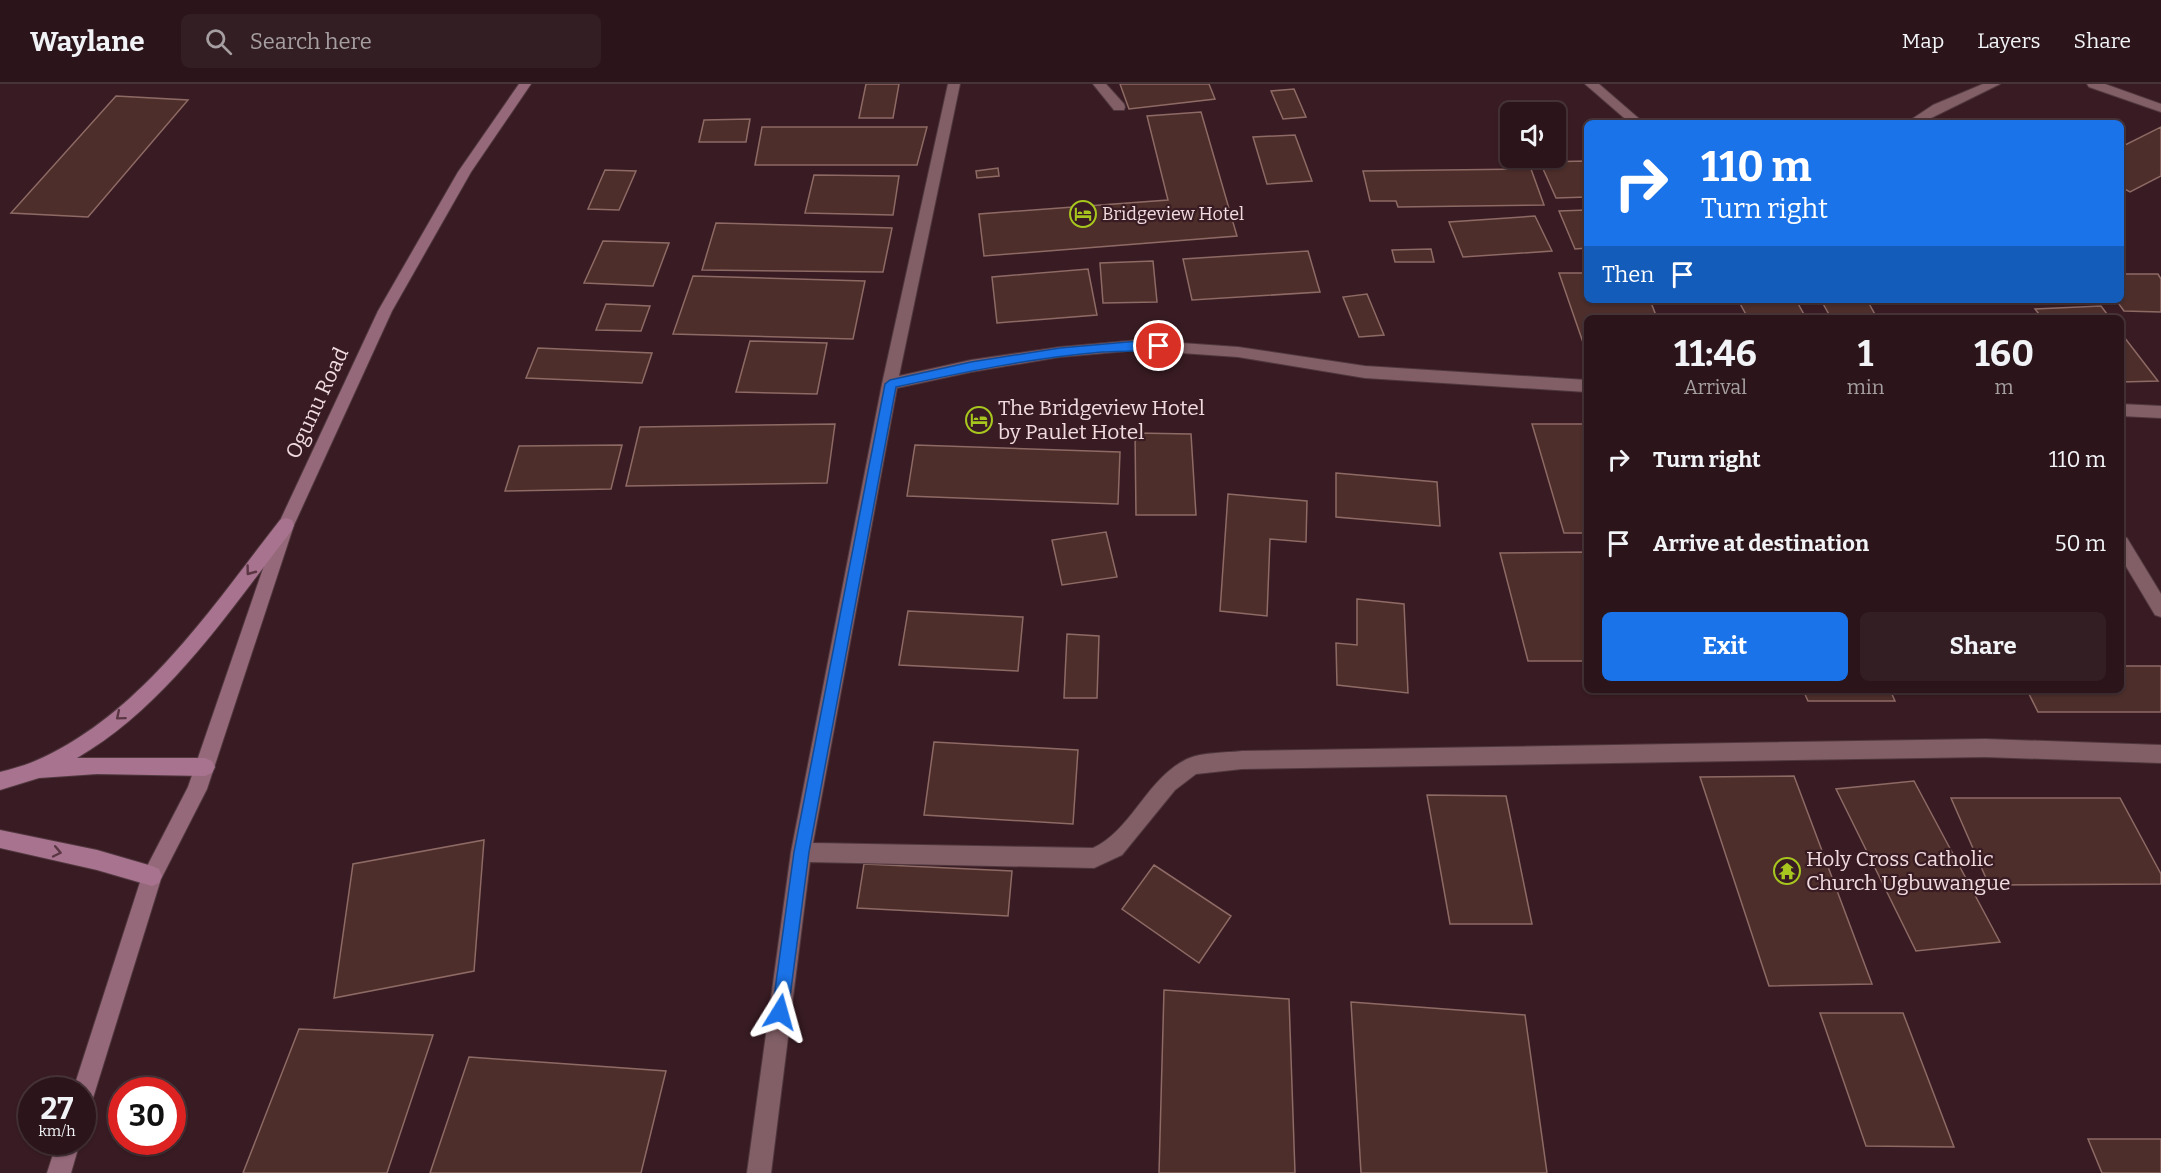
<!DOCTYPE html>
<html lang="en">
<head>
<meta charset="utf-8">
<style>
	:root { --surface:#2b151a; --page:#331e23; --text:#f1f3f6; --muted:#a69fa2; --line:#473439; --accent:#1a73e8 }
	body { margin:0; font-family:Bitter,serif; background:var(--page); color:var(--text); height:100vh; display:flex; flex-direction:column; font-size:22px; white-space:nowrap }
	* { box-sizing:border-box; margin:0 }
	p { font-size:20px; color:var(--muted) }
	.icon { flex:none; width:33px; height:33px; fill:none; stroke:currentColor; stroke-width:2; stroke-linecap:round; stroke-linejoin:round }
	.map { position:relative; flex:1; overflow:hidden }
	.drawer { position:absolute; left:1584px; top:231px; width:540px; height:378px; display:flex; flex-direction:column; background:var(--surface); border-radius:9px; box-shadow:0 2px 4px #0004,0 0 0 2px var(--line) }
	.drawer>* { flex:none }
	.hud { position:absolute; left:1584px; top:36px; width:540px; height:183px; border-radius:9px; box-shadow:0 2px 4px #0004,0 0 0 2px var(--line); background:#1a73e8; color:#fff; overflow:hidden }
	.tools { position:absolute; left:1500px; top:18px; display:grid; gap:12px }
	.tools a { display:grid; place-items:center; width:66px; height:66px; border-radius:9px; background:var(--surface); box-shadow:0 2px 4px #0004,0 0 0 2px var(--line); font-size:30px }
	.speed { position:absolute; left:18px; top:993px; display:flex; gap:12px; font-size:30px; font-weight:700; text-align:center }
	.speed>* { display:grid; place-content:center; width:78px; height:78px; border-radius:50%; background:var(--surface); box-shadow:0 2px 4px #0004,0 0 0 2px var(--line); line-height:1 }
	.speed small { font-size:15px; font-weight:400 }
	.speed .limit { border:9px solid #d22; background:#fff; color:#111 }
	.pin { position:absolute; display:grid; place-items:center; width:51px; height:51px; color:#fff; margin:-26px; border:3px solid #fff; border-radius:50%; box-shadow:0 2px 6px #0007 }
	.me { position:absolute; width:66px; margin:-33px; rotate:8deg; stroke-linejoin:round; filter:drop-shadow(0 0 4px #0008) }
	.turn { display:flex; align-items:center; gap:21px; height:126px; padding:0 18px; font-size:27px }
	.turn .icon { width:78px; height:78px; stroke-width:2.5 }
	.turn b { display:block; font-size:42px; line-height:51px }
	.then { display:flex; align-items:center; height:57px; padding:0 18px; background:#0003; gap:12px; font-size:22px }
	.eta { display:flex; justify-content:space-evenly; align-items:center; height:102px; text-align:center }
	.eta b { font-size:36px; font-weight:700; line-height:42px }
	.primary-button { display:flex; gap:12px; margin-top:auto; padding:12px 18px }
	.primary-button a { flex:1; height:69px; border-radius:9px; background:var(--accent); color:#fff; font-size:24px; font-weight:700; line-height:69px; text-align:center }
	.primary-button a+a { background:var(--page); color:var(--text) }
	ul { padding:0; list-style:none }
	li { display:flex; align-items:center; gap:18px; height:84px; padding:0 18px }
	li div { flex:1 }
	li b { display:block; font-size:22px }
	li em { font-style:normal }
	header { display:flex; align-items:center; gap:36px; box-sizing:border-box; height:84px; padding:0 30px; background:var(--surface); border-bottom:2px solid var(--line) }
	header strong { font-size:28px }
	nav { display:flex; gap:33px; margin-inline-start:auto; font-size:21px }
	.search { width:420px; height:54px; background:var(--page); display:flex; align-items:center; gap:15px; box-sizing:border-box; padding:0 21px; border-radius:9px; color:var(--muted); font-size:22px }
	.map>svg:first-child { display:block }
	.building { fill:#4d2e2a; stroke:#8e6a65; stroke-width:1.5 }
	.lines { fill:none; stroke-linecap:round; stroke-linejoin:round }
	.lane-casing { stroke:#51383f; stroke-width:2 }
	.street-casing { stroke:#51383f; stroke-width:2 }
	.secondary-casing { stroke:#51383f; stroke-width:2 }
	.primary-casing { stroke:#51383f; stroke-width:2 }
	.lane { fill:#825f66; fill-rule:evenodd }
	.street { fill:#825f66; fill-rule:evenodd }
	.secondary { fill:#95697a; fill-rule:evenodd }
	.primary { fill:#a8738f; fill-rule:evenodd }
	.oneway { stroke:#5a3643 }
	.route { fill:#1a73e8; stroke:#114b97; stroke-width:1.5 }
	.labels { text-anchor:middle; stroke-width:4.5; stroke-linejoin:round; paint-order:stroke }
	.far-poi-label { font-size:18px; fill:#f0dbdf; stroke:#391c23; text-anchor:start }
	.street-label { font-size:21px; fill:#f0dbdf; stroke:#391c23 }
	.poi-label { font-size:21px; fill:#f0dbdf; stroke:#391c23; text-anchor:start }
</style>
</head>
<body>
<header>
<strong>Waylane</strong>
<div class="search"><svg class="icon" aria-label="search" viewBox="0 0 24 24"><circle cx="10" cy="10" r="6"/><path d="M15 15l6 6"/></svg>Search here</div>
<nav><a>Map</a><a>Layers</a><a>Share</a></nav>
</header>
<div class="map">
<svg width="2161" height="1089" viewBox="0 0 2161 1089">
	<rect width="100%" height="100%" fill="#391c23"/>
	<!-- building -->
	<path class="building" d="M866,0h33l-6,34h-34z
		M1120,0h89l6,15 -86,10z
		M1294,5l12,28 -23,2 -12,-28z
		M116,12l72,4 -100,117 -77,-4z
		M1201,28l36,124 -253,20 -5,-42 189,-14 -21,-84z
		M750,35l-4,23h-47l5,-22z
		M762,43h165l-10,38h-162z
		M2161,43v49l-31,16 -9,-5v-40z
		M1295,51l17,46 -45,3 -14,-47z
		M1587,77v36l-31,1 -16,-36z
		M998,84l1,8 -22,2 -1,-7z
		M1531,85l13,36 -146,2 -2,-6h-26l-7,-30z
		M605,86l31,1 -17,39 -31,-1z
		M814,91l85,1 -6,39 -88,-2z
		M1587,126v38l-12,1 -16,-38z
		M1535,132l17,35 -89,6 -14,-35z
		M716,139l176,5 -9,44 -181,-2z
		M603,157l66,2 -16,43 -69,-3z
		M1431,165l3,13h-39l-3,-12z
		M1308,167l12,41 -128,8 -9,-41z
		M1153,177l4,41 -54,1 -3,-40z
		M1088,185l9,46 -100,8 -5,-46z
		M1559,189h28v27h63l7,18h-70v36z
		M2121,190h37l3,5v33l-37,-1 -8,-11h5z
		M693,192l172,5 -12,58 -180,-5z
		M1367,210l17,41 -25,2 -16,-40z
		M1738,216h58l10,18h-58z
		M1821,216h46l10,18h-46z
		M606,220l44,2 -9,25 -45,-1z
		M2101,222l9,12h-68l-7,-9z
		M2121,249l37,48 -37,1z
		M750,257l77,2 -10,51 -81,-2z
		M538,264l114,5 -10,30 -116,-5z
		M835,340l-8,59 -201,3 14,-59z
		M1532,340h55v109h-23z
		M1135,349l56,1 5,81h-60z
		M622,361l-11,44 -106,2 14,-45z
		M915,361l205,7 -2,52 -211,-8z
		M1336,389l101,9 3,44 -104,-9z
		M1228,410l79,7 -1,41 -36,-3 -3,77 -47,-5z
		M1106,448l11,45 -55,8 -10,-45z
		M1587,468v109h-59l-28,-108z
		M1357,515l47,5 4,89 -71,-8 -1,-42 21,2z
		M908,527l115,6 -5,54 -119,-6z
		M1067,550l32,2 -2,62h-33z
		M2121,582h40v46h-123l-11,-22h94z
		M1803,606h87l5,11h-87z
		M934,658l144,8 -5,74 -149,-9z
		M1794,692l78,208 -103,2 -69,-209z
		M1914,697l86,161 -84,9 -80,-162z
		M1427,711l79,1 26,128h-82z
		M1951,714h169l41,76v10l-172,1z
		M484,756l-10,131 -140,27 19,-134z
		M864,780l148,7 -4,45 -151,-8z
		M1154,781l77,51 -32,47 -77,-54z
		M1164,906l125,9 6,174h-136z
		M1351,918l174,13 22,158h-186z
		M1820,929h83l51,134 -88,-1z
		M299,945l134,6 -46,138h-144z
		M469,973l197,14 -25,102h-211z
		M2088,1055h73v34h-59z"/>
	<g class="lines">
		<defs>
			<path id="lane" d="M1093,0h13l18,20 1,3 -1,3h-10z"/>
			<path id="street" d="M948,0h12l-61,292 72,-16 89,-13 79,-7 99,7 127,19 222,14v12l-222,-14 -127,-21 -99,-7 -79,7 -89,15 -74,16 -84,455 280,5c39,-18 53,-69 94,-89 15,-7 38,-6 55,-8l743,-12 176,6v18l-176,-6 -743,12 -46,5 -21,16 -53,65 -28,13 -284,-6 -39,311h-24l44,-321 91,-468z
				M1585,0h14l45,39h-14z
				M1983,0h17l-79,39h-15l27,-18z
				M2087,0h18l56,20v8l-72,-25z
				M2121,320l40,2v12l-40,-2z
				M2121,452l6,2 34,56v23l-6,-2 -34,-57z"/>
			<path id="secondary" d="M519,0h12l-60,88 -79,139 -98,214 -87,264 -46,90 -68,219 -3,8 -8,3v-19h-9l69,-214 46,-89 90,-262 100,-214 80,-139z
				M57,1058h23l-9,31h-24z"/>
			<path id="primary" d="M286,434l6,2 2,5 -2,5c-63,81 -124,175 -215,228h128l7,3 3,6 -3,6 -7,3 -108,-2 -58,4 -39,12v-18c11,-3 24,-6 35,-11 106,-46 176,-153 245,-241z
				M0,746l97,20 55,16 7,3 3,7 -3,7 -7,3 -55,-16 -97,-22z"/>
		</defs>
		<!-- lane casing -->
		<use href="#lane" class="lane-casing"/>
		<!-- street casing -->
		<use href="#street" class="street-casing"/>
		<!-- secondary casing -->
		<use href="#secondary" class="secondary-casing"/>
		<!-- primary casing -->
		<use href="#primary" class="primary-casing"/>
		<!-- lane -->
		<use href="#lane" class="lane"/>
		<!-- street -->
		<use href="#street" class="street"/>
		<!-- secondary -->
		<use href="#secondary" class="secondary"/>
		<!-- primary -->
		<use href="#primary" class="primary"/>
	</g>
	<!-- one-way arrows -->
	<defs><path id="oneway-chevron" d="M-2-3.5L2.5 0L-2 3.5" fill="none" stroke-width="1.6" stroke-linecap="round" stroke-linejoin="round" transform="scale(1.5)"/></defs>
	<g class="oneway">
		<use href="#oneway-chevron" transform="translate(250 487) rotate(127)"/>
		<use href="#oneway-chevron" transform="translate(120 632) rotate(140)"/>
		<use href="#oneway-chevron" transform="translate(57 768) rotate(12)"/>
	</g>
	<!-- route -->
	<path class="route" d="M1139,257l20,1 6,4c-5,6 -52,5 -63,6 -70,6 -138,20 -206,35l-87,465 -21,160 -2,6 -6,3 -6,-3 -2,-6 22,-160 91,-468 5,-4 81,-18 89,-14z"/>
	<!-- icons -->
	<defs>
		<symbol id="hotel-ring" viewBox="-11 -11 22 22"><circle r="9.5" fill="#391c23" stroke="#a7c71e" stroke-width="1.5"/><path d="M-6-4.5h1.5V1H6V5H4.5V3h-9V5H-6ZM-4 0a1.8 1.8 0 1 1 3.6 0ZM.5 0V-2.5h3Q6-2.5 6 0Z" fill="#a7c71e"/></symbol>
		<symbol id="temple-ring" viewBox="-11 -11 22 22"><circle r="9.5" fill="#391c23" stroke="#a7c71e" stroke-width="1.5"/><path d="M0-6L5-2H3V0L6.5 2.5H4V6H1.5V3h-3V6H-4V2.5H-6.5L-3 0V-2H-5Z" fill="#a7c71e"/></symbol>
	</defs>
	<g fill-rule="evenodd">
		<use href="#hotel-ring" x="1068" y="115" width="30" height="30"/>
		<use href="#hotel-ring" x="964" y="321" width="30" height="30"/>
		<use href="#temple-ring" x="1772" y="772" width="30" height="30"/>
	</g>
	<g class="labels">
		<!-- far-poi labels -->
		<g class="far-poi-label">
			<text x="1102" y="136">Bridgeview Hotel</text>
		</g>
		<!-- street labels -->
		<g class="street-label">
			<text transform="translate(317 319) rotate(-65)" y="7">Ogunu Road</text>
		</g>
		<!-- poi labels -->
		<g class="poi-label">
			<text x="998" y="331">The Bridgeview Hotel<tspan x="998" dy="24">by Paulet Hotel</tspan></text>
			<text x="1806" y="782">Holy Cross Catholic<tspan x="1806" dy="24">Church Ugbuwangue</tspan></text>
		</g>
	</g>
</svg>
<div class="tools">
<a><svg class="icon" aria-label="sound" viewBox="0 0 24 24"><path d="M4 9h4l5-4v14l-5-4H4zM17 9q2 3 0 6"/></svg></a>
</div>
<div class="speed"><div>27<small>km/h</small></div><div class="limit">30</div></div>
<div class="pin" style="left:1159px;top:262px;background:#d93025"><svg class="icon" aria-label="arrive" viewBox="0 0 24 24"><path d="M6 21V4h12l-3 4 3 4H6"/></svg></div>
<svg class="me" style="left:780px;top:928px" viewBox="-20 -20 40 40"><path d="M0-17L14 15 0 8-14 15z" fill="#1a73e8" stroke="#fff" stroke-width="4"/></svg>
<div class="hud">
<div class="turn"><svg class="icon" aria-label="right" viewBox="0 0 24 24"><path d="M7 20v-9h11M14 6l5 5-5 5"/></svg><div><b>110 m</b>Turn right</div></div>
<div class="then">Then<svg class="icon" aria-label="arrive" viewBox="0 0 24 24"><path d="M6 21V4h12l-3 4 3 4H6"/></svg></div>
</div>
<section class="drawer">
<div class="eta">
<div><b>11:46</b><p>Arrival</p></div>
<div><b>1</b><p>min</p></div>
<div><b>160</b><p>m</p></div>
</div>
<ul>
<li><svg class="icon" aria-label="right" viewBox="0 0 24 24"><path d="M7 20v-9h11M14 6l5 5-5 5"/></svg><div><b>Turn right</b></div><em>110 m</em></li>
<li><svg class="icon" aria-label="arrive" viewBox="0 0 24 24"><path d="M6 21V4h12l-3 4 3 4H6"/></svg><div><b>Arrive at destination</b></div><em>50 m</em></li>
</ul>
<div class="primary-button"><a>Exit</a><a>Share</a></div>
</section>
</div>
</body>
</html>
